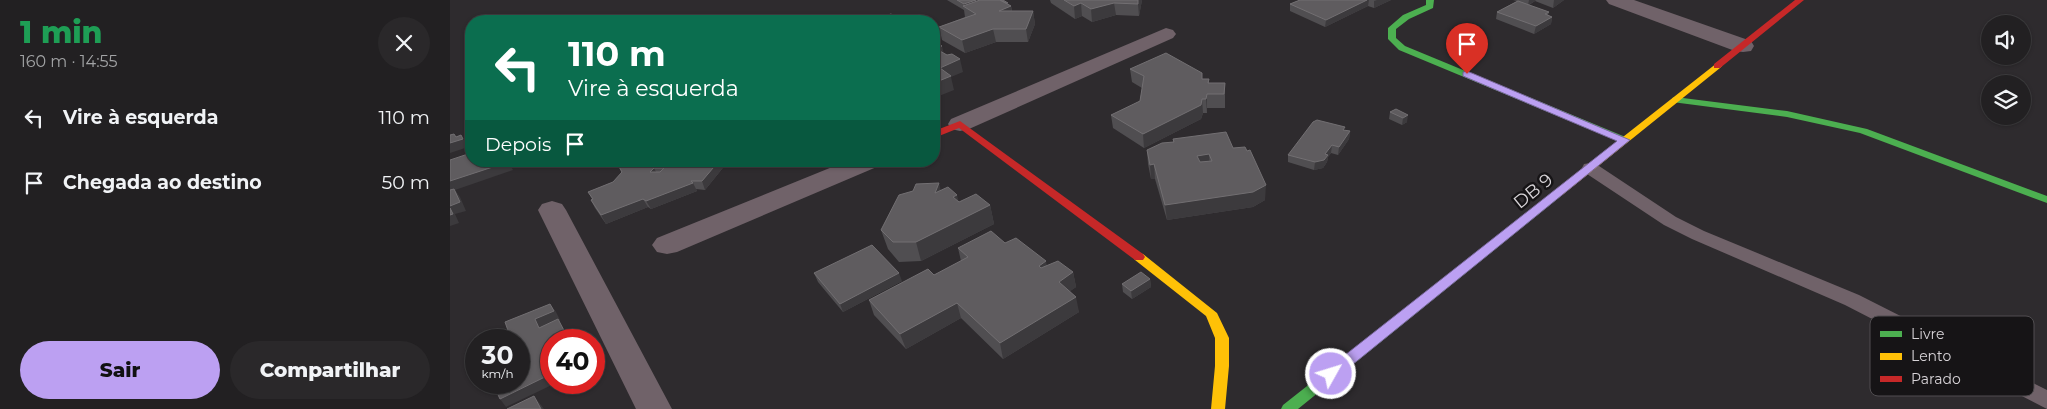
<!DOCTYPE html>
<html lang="pt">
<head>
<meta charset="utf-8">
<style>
	:root { --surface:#222022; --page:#2a282a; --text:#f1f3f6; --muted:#a2a3a5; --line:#3f3e40; --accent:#bca0f2 }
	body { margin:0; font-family:Montserrat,sans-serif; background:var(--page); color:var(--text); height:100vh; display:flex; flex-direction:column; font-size:19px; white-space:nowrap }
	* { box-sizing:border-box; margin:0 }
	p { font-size:16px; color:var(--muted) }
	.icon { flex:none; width:28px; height:28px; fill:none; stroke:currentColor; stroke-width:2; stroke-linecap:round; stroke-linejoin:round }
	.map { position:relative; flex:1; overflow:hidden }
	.side { display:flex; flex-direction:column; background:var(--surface); width:450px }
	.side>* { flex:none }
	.top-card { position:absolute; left:15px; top:15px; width:475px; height:152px; border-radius:20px; box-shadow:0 1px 4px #0004,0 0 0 1px var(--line); background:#0b6e4f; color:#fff; overflow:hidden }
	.controls { position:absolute; left:1531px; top:15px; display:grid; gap:10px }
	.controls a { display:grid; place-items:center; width:50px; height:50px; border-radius:50%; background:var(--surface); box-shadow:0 1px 4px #0004,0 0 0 1px var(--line); font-size:25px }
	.speed { position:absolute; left:15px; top:329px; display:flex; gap:10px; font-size:25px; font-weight:700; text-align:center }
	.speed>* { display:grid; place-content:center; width:65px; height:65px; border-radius:50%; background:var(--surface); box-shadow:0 1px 4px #0004,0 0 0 1px var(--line); line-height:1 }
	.speed small { font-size:12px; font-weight:400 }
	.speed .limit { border:8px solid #d22; background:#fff; color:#111 }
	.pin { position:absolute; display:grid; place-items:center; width:42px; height:42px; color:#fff; margin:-51px -21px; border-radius:50% 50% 50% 0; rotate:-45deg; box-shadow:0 0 5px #0007 }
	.pin .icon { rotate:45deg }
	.me { position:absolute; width:55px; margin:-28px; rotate:51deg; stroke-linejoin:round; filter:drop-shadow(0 0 4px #0008) }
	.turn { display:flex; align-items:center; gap:18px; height:105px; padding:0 20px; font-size:22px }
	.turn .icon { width:65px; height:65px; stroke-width:2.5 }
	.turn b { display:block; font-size:35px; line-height:42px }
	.then { display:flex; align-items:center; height:48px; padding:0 20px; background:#0003; gap:10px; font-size:19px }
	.round { display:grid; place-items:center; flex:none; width:52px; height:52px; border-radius:26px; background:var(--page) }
	.overview { display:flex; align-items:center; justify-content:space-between; height:85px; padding:0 20px }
	h1 { font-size:30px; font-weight:800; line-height:38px; color:#1e9e55 }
	.cta { display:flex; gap:10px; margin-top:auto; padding:10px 20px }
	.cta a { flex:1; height:58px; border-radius:30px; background:var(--accent); color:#111; font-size:20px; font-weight:800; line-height:58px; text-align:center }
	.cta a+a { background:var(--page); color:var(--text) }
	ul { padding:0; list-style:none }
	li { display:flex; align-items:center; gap:15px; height:65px; padding:0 20px }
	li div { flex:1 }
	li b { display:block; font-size:19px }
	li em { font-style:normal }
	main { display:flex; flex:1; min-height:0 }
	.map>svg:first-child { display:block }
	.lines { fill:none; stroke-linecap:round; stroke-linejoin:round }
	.lane { fill:#706269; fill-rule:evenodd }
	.street { fill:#706269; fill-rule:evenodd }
	.fast { fill:#4caf50; fill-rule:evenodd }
	.slow { fill:#ffc107; fill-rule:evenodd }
	.jam { fill:#c62828; fill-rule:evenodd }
	.wall { fill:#504e51 }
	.shaded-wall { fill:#3c3a3d }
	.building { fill:#5f5c5f; stroke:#726f72; fill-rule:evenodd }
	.route { fill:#bca0f2; stroke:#7a689d }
	.labels { text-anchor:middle; stroke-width:5; stroke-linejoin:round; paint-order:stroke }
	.street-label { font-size:18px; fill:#d7d3d7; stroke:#161416 }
	.key { fill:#161416; stroke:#504d50; stroke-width:1 }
	.key-label { font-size:14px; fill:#d7d3d7 }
</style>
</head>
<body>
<main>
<section class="side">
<div class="overview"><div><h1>1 min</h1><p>160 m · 14:55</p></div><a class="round"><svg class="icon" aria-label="close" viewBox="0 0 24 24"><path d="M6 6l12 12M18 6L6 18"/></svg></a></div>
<ul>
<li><svg class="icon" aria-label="left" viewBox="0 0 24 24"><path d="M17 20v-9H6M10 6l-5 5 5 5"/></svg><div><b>Vire à esquerda</b></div><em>110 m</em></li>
<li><svg class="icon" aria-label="arrive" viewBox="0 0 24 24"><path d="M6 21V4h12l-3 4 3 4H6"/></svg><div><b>Chegada ao destino</b></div><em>50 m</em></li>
</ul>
<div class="cta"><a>Sair</a><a>Compartilhar</a></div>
</section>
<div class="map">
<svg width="1597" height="409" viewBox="0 0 1597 409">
	<rect width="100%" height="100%" fill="#2e2b2e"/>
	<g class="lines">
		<!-- lane -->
		<path class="lane" d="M1140,163l6,1 80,53 28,14 155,64 188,95v19l-202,-104 -153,-66 -28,-14 -80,-53 -2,-4 2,-4z"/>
		<!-- street -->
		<path class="street" d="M1156,0h28l117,41 3,5 -3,5 -8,1 -8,-1 -126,-47z
			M716,28l7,2 3,4 -3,4 -204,91 -9,2 -9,-2 -3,-5 3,-5z
			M397,161h36l-4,5 -202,86 -10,2 -10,-2 -5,-7 5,-7z
			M102,201l10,3 4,6 106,199h-36l-98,-199 4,-6z"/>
		<!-- fast -->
		<path class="fast" d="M976,0h8l-1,8 -24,11 -13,10v9l9,8 223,92 1,2 -1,2h-8l-221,-92 -11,-11v-11l15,-13 23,-10z
			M1225,97l112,14 80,18 180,67v7l-187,-70 -73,-16 -115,-15v-4z
			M1107,191l4,1 2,2 -2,2 -263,213h-17l2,-4 270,-213z"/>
		<!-- slow -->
		<path class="slow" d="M1267,63l5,3 -2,2 -159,128h-8l-2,-2 2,-2z
			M689,253l4,1 74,59 12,25v28l-4,43h-14l4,-43v-28l-9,-22 -71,-56 -2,-3 2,-3z"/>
		<!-- jam -->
		<path class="jam" d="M1345,0h9l-84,68h-6v-4z
			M510,121l183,133 2,3 -2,3h-8l-176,-132 -25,10v-7z"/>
	</g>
	<!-- wall -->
	<path class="wall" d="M497,0h56l8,6 1,5h21l2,13 -7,18h-32l-31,11 -23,-13 -3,-13 26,-10 -1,-7z
		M600,0h92l-3,16 -23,-1 -24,7 -10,-6 -7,3 -24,-16z
		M850,0h91l-17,8 -6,-2 -43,21 -35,-16v-7z
		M1063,0h51l-11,8 -18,-7 -6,4 20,7 -1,3 4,2 -1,7 -17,10 -38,-15 1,-7 20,-11z
		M680,69l73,10h6v4h16v25h-18v5h-4l-2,6 -57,29 -31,-20 -2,-13 29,-14 2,-13 -10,-6z
		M946,109l11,13 -5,3 -13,-6 1,-7z
		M895,130l5,1 -1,8 -11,16 -7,-2 -3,4 -1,5 -4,6 -9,2 -26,-8v-7z
		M723,139l60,9 32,52 -12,7 -86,13 -12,-41h-4l-3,-15 -1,-14 26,-8z
		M142,161h133l1,3 -21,26 -9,-1 1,2 -46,18 -3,-2 -42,17 -11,-16 -4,-8 1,-1 -4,-7 25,-10 9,-9 -4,-7 -15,-1 -3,-3z
		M491,190l18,12 31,3 4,19 -73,37 -22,1 -11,-13 -7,-19z
		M555,243l42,23 26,6 3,15 -6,4 9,21 -76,47 -42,-41 -55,31 -32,-34 -5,-15 65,-25 27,-14 -3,-13z
		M364,273l88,8 -59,31 -25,-30z
		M700,279l1,8 -19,12 -9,-7 -1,-8z"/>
	<!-- shaded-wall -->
	<path class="shaded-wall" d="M526,0h14l-25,7 -1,-3z
		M688,0h4l-3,16 -1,-12z
		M917,0h2l-1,6 -43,21 1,-7z
		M927,0h14l-17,8v-7z
		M1079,0h7l-1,1 -7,4z
		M1104,0h10l-11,8z
		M558,3l1,4 2,-1 2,13 -11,4 -1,-18z
		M631,3l1,13 -7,3 -1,-13z
		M664,3l2,12 -24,7 -1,-13z
		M583,11l2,13 -7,18 -2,-13z
		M1102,17l-1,7 -17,10 2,-8z
		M543,29l3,13 -31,11 -3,-13z
		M484,43l2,6 6,-3 3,13 -11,5z
		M510,59l3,13 -12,5 3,13 -20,8v-15l6,-15z
		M757,94v19l-1,-14z
		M752,99l1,14 -2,6 -57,29 -1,-14z
		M958,115l-1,7 -5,3 1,-7z
		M900,131l-1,8 -11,16 1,-8z
		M11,135l7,12 -18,6v-10z
		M882,145l-1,8 -3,4 -1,5 -4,6 -9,2 1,-8 10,-8z
		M759,154l1,15 -12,2 -1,-15z
		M58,161l5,9 -58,20 5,7 6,14 -11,3 4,9 -9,3v-45z
		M269,161h6l1,3 -21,26 -3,-9z
		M704,164l1,15h-4l-1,-14z
		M204,168l4,8 -8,-4z
		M243,183l4,8 -46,18 -5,-8z
		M489,183l5,20 -9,-10z
		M816,185l-1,15 -12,7 -86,13 -2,-15z
		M507,195l5,19 -9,-17z
		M193,199l5,8 -42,17 -5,-9z
		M540,205l4,19 -73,37 -5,-19z
		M596,261l3,16 -10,-11z
		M623,272l3,15 -14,10 -3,-15z
		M449,273l3,8 -59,31 -3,-8z
		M700,279l1,8 -19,12 -1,-8z
		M626,297l3,15 -76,47 -3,-16z
		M507,303l4,15 -55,31 -6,-15z
		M100,304l6,8 4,8 -1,1 11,19 -31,-12 -4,-9z
		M101,374v8h7l-52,25 -6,-8z
		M84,396l10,13h-3z"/>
	<!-- building -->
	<path class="building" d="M507,0h19l-12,4z
		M530,0h20l11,6 -12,5h34l-7,18h-33l-31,11 -23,-13 37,-13 -13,-8z
		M550,0h3l5,3h-2z
		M614,0h74v4l-24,-1 -23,6 -10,-6 -7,3z
		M850,0h67l-41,20 -36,-16z
		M1068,1l31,11 -4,2 7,3 -16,9 -39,-14z
		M441,14l11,7h-34z
		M488,44l4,2 -8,3v-4z
		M488,50l9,5 5,-1 8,5 -20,9 11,8 -17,7v-32z
		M716,53l36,20v6h7l-1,4h17l-1,11h-17l-1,5h-4l-1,6 -58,29 -32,-19 29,-14 4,-25 -14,-7z
		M946,109l12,6 -5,3 -13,-6z
		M867,120l28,7 -2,3 7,1 -11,16 -7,-2 -7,9 3,1 -4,5 -9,2 -27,-7 25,-33z
		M776,132l7,16 12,-1 2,4 3,-1 16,35 -13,7 -88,13 -11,-41 -4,1 -3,-15 15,-7 12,-1 -1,-3zM759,154l3,7 -12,1 -3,-6z
		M4,134l2,3 5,-2 2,4 -13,4v-8z
		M21,153v8l37,1 -58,19v-21z
		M166,161h103l-17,20h-11l2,2 -47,18 -3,-2 -42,16 -10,-15 2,-1 -5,-7 25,-10 9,-10zM204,168h10l-4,4h-10z
		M489,183l-4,10 13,-6 9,8 -4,2 6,5 17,-8 14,11 -74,37h-23l-12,-12 18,-35 14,-4 3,-7z
		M4,189l6,13 -10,4v-16z
		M0,208l3,6 -3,1z
		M541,231l14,12 11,-5 30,23 -7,5 2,2 17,-7 15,11 -14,10 17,15 -76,46 -43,-40 -57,31 -31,-34 59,-31 6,6 34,-18 -10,-9z
		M422,245l27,28 -59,31 -26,-31z
		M691,272l9,7 -19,12 -9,-7z
		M100,304l4,7 -19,8 4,9 19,-9 11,21h-18v34l-51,25 -8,-17h27v-42h-11l3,-1 -6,-17z
		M84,396l7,13h-34z"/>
	<!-- route -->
	<path class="route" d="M1017,71l163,69 -294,238 -5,1 -5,-1 -2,-4 2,-4 291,-229 -154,-65v-4z"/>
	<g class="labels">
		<!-- street labels -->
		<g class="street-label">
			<text transform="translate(1083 191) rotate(-39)" y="6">DB 9</text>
		</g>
	</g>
	<!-- legend -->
	<rect x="1420" y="316" width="164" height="80" rx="8" class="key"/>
	<rect x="1430" y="331" width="22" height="6" fill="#4caf50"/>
	<rect x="1430" y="353" width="22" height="7" fill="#ffc107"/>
	<rect x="1430" y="376" width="22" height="6" fill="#c62828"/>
	<g class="key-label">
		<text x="1461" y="339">Livre</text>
		<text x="1461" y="361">Lento</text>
		<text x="1461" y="384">Parado</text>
	</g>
</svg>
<div class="controls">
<a><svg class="icon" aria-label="sound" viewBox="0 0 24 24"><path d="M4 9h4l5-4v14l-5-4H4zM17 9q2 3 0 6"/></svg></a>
<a><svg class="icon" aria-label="layers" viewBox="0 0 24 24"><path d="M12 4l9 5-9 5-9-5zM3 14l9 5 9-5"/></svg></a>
</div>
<div class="speed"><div>30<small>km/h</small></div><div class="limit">40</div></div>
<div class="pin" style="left:1017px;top:74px;background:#d93025"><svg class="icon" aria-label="arrive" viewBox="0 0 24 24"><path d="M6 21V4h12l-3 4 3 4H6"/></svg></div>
<svg class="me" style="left:881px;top:374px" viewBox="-20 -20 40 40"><circle r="17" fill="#bca0f2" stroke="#fff" stroke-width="3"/><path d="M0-11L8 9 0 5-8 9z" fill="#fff"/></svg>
<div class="top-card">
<div class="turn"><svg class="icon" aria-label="left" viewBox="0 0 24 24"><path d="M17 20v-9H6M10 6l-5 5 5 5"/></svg><div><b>110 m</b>Vire à esquerda</div></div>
<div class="then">Depois<svg class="icon" aria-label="arrive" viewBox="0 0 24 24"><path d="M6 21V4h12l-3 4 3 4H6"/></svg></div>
</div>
</div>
</main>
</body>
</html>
